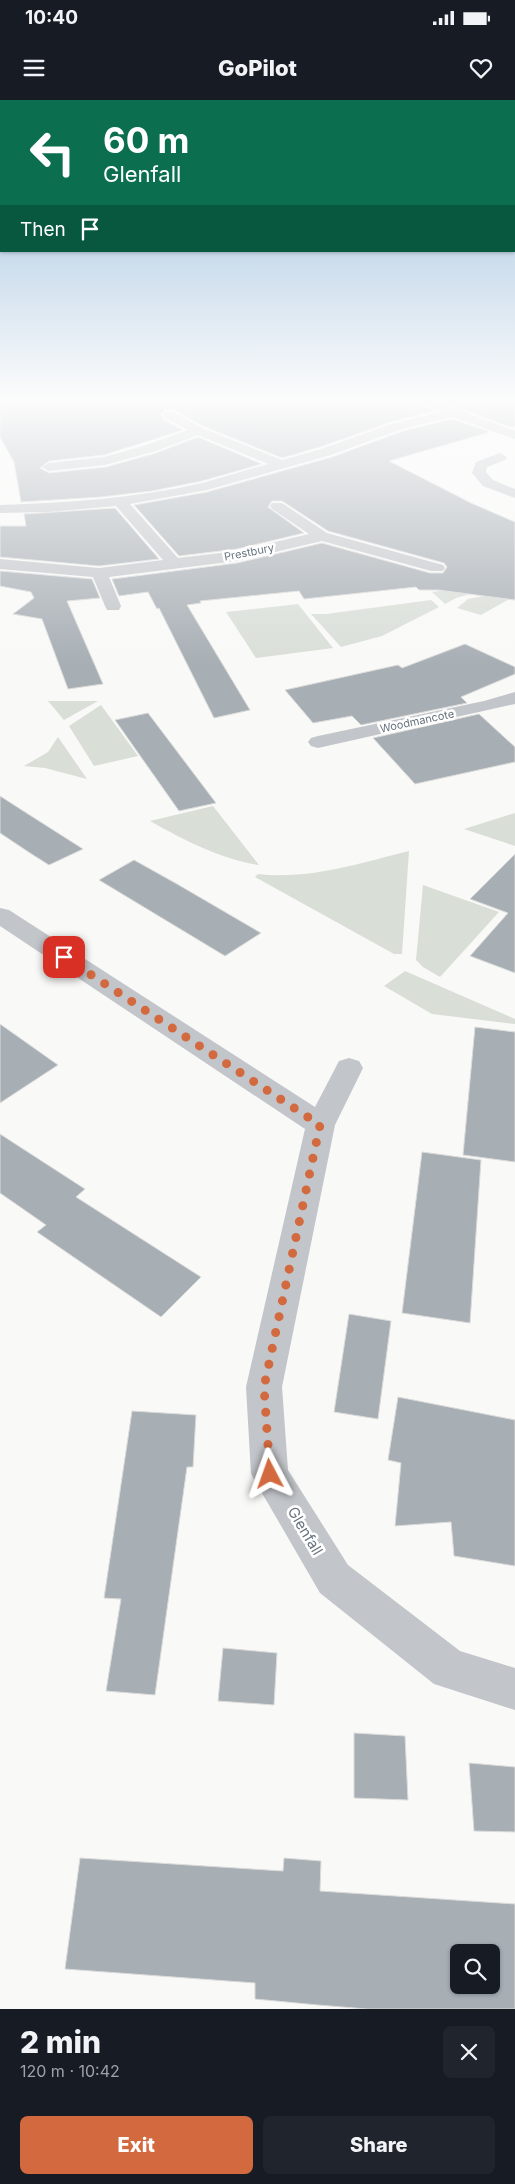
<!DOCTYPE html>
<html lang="en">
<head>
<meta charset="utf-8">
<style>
	:root { --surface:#171b24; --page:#20242c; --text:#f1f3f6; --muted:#9ea1a6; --accent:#d2693f }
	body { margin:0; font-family:Inter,sans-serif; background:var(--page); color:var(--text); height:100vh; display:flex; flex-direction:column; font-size:19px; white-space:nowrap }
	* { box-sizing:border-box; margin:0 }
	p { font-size:16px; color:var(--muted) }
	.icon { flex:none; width:28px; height:28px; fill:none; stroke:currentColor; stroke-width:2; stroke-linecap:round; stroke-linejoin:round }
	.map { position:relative; height:1909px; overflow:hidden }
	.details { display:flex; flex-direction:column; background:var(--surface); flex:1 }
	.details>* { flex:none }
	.hud { position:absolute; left:0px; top:0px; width:515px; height:152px; box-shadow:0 1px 4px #0004; background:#0b6e4f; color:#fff; overflow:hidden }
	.tools { position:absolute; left:450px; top:1844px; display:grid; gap:10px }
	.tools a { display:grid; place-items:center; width:50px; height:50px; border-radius:8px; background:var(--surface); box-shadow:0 1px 4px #0004; font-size:25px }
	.pin { position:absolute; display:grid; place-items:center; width:42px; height:42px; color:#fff; margin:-21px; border-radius:10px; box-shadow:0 2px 8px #0006 }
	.me { position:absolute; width:55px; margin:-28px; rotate:356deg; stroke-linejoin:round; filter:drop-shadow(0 0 4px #0008) }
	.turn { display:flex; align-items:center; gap:18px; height:105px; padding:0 20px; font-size:22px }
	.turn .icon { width:65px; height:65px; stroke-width:2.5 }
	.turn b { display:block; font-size:35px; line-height:42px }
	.then { display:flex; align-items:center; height:48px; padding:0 20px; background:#0003; gap:10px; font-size:19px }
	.round { display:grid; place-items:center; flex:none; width:52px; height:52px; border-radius:8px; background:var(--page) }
	.overview { display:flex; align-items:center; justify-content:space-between; height:85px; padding:0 20px }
	h1 { font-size:30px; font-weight:800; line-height:38px }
	.primary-button { display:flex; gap:10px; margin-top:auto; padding:10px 20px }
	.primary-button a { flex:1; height:58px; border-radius:8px; background:var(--accent); color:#fff; font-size:20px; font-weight:800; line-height:58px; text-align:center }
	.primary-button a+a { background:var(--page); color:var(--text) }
	.status { display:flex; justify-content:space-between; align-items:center; height:35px; padding:0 25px; background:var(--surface); direction:ltr }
	.status svg { height:14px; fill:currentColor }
	header { display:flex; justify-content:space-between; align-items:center; height:65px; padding:0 20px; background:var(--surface); font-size:22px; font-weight:800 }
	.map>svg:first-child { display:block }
	.green { fill:#d9ded7 }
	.building { fill:#a7aeb4; stroke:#dbdbda; fill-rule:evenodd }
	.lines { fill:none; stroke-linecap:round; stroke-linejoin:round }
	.minor { fill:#c2c5c9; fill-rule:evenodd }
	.route { stroke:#d2693f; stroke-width:9; stroke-dasharray:0 16.2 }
	.labels { text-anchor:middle; stroke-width:5; stroke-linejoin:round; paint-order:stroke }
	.far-street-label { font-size:11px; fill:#67747f; stroke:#fff }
	.near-street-label { font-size:15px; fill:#67747f; stroke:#fff }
</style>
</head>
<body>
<div class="status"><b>10:40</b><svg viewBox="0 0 49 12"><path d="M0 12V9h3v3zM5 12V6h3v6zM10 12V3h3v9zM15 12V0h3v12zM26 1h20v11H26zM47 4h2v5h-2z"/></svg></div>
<header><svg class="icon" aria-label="menu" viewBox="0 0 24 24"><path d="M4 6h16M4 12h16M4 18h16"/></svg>GoPilot<svg class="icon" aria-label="heart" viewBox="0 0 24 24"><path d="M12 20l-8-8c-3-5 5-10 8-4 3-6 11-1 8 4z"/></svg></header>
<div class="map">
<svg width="515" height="1909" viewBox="0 0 515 1909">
	<rect width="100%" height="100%" fill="#f9f9f8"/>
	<!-- green -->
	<path class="green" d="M515,481l-59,17 -11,6 -13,-12z
		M515,490v6l-34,19 -24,-7 11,-9z
		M431,500l8,7 -57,29 -41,11 -30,-33h15z
		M298,504l35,44 -77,10 -30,-46z
		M48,601h50l-34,19z
		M101,605l37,51 -44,10 -25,-40z
		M58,637l29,42 -42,-11 -21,-2 24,-14z
		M213,706l46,59c-39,-6 -75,-25 -109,-44z
		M515,713v33l-51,-17z
		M409,751l-7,103h-8l-139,-77 3,-3c51,6 102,-11 151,-23z
		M423,785l76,27 -59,65 -17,-10 -7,-7z
		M405,871l110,48v5l-83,-10 -48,-28z"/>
	<!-- building -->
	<path class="building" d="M51,298h358l26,13 -41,10 -74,26 -38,11 -79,-32 -29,-16h-9l-4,4 2,5 20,11 -79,25 -55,6 -9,7 9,5 57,-6 50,-14 42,-16 64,27 -60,17 -50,10 -51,6 -80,5 -7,-40 -14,-25v-36z
		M432,298h54l29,7v21l-5,1z
		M452,319l38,13 -101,29 82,42 44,19v78l-77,-10h-19l-3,-3 -112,12 -5,-8 -99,10 1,2 -14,2 63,105 -36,8 -55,-110 -2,1 -9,-17 -29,4 -7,-17 125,-16 85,-20 108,30h13l4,-6 -3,-4 -116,-32 -46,-30h-10l-4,6 36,26 -67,16 -58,7 -45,-51 73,-13 125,-35 71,-26z
		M115,408l44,51 -60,7 -99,-9v-31h26l-2,-12z
		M0,471l92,8 8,19 -33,3 36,83 -35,5 -26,-70 -29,-5 21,-16 -3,-6 -31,-6z
		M465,544l50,23v7l-54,23 6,6 -106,22 -9,-9 -39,7 -28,-33 113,-25 4,3z
		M148,613l68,90 -37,8 -64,-91z
		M479,614l36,33v15l-100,22 -42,-46z
		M0,696l28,18 55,35 -34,16 -19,-12 -30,-20z
		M515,754v119l-45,-17 38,-43 -38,-14z
		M134,760l43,24 84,49 -36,23 -126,-76z
		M0,924l58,41 -58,38z
		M475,927l40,5v130l-52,-7z
		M0,1034l85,55 -9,8 125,80 -40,40 -124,-85 9,-7 -46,-32z
		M422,1052l59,8 -11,163 -68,-10z
		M349,1214l42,7 -13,98 -44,-7z
		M398,1297l117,23v146l-61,-10 -3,-34 -56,4 6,-63 -13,-3z
		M132,1311l64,4 -3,52h-6l-32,228 -49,-4 15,-92 -17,-1z
		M223,1548l54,5 -3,52 -56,-4z
		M354,1633l51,3 3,64 -54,-2z
		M469,1663l46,4v65l-41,-1z
		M80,1758l203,13 1,-13 37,3 -1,30 195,13v105h-148l-49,-4 -63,-6v-16l-190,-14zM459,1852h32v33h-32z"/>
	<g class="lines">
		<!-- minor -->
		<path class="minor" d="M411,298h16l88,33v8l-63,-22 -50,12 -71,26 -124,35 -77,14 48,54 59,-7 72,-17 -37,-25 -2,-3 2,-3h10l45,30 116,32 2,3 -2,3h-12l-109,-30 -85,20 -128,16 12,29 -2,4h-12l-2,-4 -12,-29 -93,-8v-10l99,9 64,-8 -47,-54 -68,6 -48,1v-8c67,-2 136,-7 202,-22 22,-6 44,-13 66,-19l-70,-29 -42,16 -51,14 -56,6 -7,-4 7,-4 55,-6 42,-12 42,-15 -23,-12 -2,-3 2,-3h8l29,16 80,32 39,-11 73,-26 47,-11z
			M500,353l7,4 -2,3 -18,7 -1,5 7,8 22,9v9l-32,-12 -11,-13 4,-11z
			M515,592v12l-197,44 -7,-2 -3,-4 3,-4 7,-2 166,-35z
			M0,808l9,2 306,197 24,-46 10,-3 10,3 4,7 -28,57 -53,262 6,83 60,95 112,86 55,17v42l-81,-26 -114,-91 -69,-119 -5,-87 59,-258 -305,-203z"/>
	</g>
	<!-- sky -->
	<linearGradient id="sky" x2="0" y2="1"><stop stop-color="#95badb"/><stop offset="0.53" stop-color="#fcfcfc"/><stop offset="1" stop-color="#fcfcfc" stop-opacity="0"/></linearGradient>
	<rect width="515" height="565" fill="url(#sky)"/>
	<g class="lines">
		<!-- route -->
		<path class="route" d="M64,857l256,168 -56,262 6,87"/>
	</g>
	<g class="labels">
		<!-- far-street labels -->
		<g class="far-street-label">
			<text transform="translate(249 452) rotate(-11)" y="4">Prestbury</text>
			<text transform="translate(417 621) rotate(-12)" y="4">Woodmancote</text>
		</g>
		<!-- near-street labels -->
		<g class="near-street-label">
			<text transform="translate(305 1431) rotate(59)" y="5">Glenfall</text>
		</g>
	</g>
</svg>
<div class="tools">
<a><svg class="icon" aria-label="search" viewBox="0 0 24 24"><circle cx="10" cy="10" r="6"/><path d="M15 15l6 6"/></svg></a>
</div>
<div class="pin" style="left:64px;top:857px;background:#d93025"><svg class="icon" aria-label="arrive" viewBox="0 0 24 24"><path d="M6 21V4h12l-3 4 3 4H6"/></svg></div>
<svg class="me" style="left:270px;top:1374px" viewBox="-20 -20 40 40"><path d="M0-17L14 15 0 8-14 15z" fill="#d2693f" stroke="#fff" stroke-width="4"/></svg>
<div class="hud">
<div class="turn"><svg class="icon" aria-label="left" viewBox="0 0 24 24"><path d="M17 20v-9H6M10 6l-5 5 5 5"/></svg><div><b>60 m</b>Glenfall</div></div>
<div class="then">Then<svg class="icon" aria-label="arrive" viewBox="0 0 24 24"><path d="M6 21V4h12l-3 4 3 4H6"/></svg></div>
</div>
</div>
<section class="details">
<div class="overview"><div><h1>2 min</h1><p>120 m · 10:42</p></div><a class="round"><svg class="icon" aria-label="close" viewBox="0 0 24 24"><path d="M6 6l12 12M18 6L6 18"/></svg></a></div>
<div class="primary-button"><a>Exit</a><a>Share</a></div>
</section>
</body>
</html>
